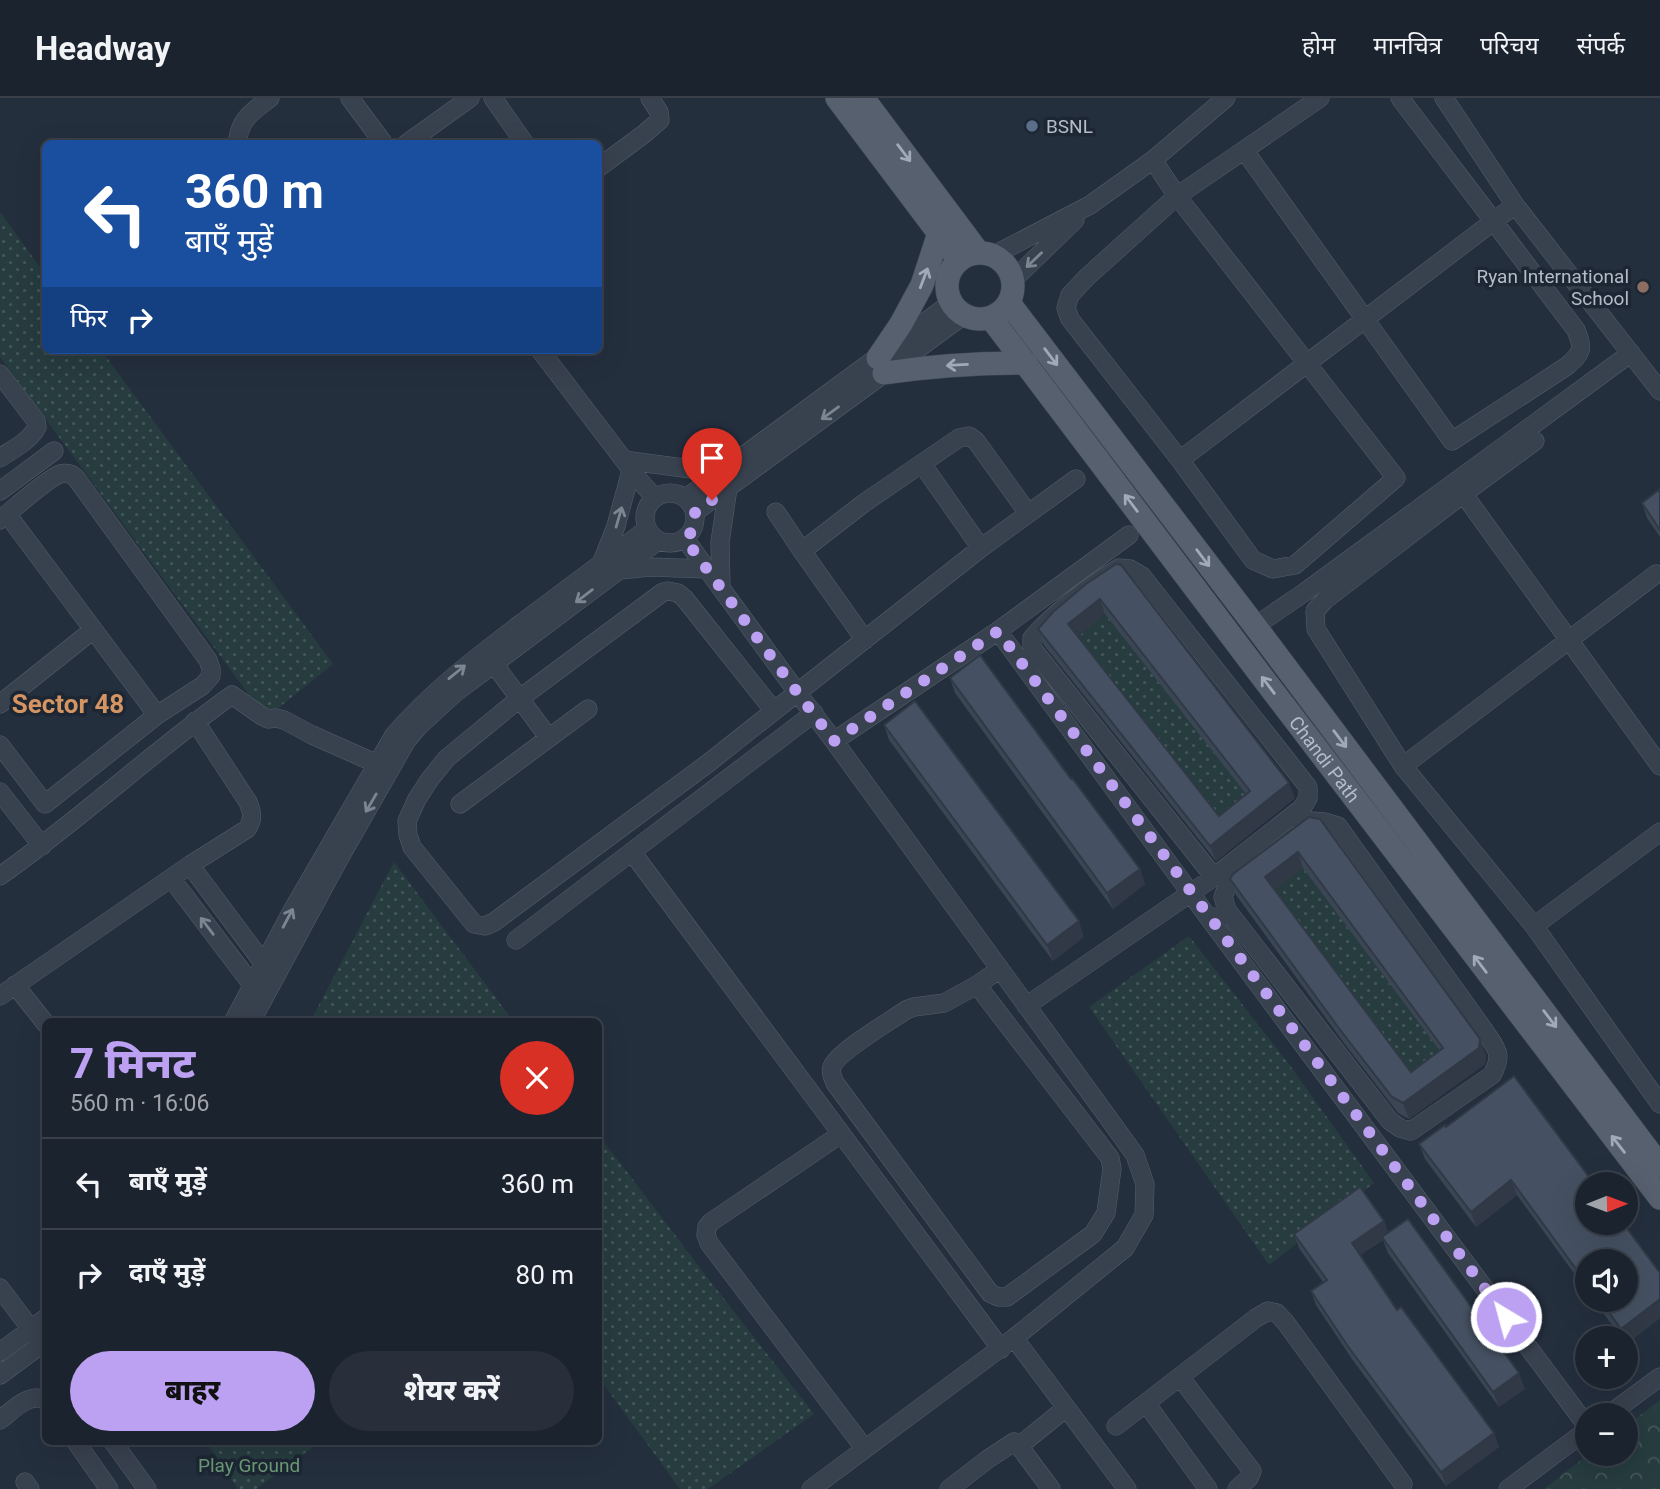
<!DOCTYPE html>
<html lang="hi">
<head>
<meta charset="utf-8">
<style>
	:root { --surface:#1b232e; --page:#282f3a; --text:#f1f3f6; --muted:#a0a4aa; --line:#39404a; --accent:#bca0f2 }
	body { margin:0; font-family:Roboto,"Noto Sans Devanagari",sans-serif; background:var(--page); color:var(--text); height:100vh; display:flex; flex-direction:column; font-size:26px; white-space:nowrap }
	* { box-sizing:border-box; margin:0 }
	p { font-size:23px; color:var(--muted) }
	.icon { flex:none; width:38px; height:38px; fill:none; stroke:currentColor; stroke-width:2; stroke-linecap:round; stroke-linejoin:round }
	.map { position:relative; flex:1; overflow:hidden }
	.panel { position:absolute; left:42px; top:920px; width:560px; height:427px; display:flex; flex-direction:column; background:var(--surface); border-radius:10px; box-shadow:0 7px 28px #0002,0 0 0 2px var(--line) }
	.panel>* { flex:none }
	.top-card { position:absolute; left:42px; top:42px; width:560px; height:214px; border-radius:10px; box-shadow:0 7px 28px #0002,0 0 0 2px var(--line); background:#1a4fa0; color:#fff; overflow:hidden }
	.needle { width:46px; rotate:89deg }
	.tools { position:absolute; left:1575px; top:1074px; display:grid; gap:14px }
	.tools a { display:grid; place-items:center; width:63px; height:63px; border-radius:50%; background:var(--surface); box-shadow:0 7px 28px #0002,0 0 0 2px var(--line); font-size:35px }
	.pin { position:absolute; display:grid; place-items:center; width:60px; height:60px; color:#fff; margin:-72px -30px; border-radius:50% 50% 50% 0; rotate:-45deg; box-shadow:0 0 7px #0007 }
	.pin .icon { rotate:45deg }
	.me { position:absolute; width:77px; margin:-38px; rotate:323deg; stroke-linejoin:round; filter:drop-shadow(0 0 5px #0008) }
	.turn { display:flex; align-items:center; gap:24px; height:147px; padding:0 28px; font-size:32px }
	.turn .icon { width:91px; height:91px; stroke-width:2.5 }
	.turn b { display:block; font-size:49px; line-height:60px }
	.then { display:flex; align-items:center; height:66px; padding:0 28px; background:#0003; gap:14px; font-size:26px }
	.round { display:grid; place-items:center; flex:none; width:74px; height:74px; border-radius:37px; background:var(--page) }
	.summary { display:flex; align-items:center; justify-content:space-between; height:119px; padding:0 28px }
	h1 { font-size:42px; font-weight:800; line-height:52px; color:var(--accent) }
	.cta { display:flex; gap:14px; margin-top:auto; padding:14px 28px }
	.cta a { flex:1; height:80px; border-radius:42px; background:var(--accent); color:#111; font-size:28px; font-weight:800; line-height:80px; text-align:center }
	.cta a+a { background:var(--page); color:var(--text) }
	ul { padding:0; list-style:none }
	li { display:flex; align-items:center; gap:21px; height:91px; padding:0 28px; border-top:2px solid var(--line) }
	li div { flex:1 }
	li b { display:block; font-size:26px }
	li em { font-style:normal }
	header { display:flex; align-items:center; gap:42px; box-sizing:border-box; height:98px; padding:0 35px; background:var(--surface); border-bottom:2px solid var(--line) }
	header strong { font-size:33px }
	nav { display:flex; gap:38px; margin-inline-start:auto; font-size:24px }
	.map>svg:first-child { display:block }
	.forest { fill:url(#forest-crowns) }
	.park { fill:url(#park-dots) }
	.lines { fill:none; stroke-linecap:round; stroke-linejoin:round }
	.minor-casing { stroke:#565f6c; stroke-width:19 }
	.major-casing { stroke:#414a57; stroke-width:24 }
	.minor { stroke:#38414e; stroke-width:18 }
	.major { stroke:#56606e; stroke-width:23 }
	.wall { fill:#3b4654; fill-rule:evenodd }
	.shaded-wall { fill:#303945 }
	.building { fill:#455162; stroke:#303945; stroke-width:2; fill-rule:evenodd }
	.oneway { stroke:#a1aab7 }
	.oneway2 { stroke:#7c8592 }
	.route { stroke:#bca0f2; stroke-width:12; stroke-dasharray:0 21.6 }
	.service-dot { fill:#5c6f8a; stroke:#1d2633; stroke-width:2.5 }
	.education-dot { fill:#8d6e63; stroke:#1d2633; stroke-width:2.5 }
	.labels { text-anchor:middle; stroke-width:7; stroke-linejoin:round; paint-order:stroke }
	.poi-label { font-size:19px; fill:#b4bcc9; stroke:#1d2633; text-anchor:start }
	.street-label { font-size:19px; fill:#b4bcc9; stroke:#1d2633 }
	.park-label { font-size:19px; fill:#6b9a76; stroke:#1d2633 }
	.district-label { font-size:26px; font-weight:bold; fill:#d59563; stroke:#1d2633 }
</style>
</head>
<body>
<header>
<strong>Headway</strong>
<nav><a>होम</a><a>मानचित्र</a><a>परिचय</a><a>संपर्क</a></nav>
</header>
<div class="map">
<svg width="1660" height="1391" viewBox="0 0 1660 1391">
	<defs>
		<pattern id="forest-crowns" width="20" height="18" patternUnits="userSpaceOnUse" patternTransform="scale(1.75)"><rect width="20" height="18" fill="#263c3f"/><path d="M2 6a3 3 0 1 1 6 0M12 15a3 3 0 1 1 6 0" fill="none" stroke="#435659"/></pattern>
		<pattern id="park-dots" width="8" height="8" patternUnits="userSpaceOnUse" patternTransform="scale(1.75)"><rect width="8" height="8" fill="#263c3f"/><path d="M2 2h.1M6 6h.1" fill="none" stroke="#435659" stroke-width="1.8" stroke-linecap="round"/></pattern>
	</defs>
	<rect width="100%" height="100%" fill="#242f3e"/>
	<!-- forest -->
	<path class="forest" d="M1660,1302v89h-116l45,-35h37v-28z"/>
	<!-- park -->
	<path class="park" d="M0,114l45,62 1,76h55l232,314 -67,54 -266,-361z
		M1105,516l151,192 -32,25 -150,-191z
		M394,764l120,160h-204z
		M1303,770l146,195 -33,25 -145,-196z
		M1189,838l102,131 83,116 -105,82 -180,-258z
		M598,1036l109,143 107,137 -106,75h-28l-81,-111z
		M206,1344h114l-64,47h-18z"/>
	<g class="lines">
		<defs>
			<path id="minor" d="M350,0l34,46
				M493,0l32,46
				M1444,0l71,107 145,186
				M237,46c3,-26 14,-31 33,-46
				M406,46l64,-46
				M1244,52l208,291 115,-75c15,-13 17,-17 9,-36l-176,-232
				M1153,62l24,36 219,282 -101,87 -22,4 -20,-9 -73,-100 -110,-141 -4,-11 4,-13 17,-18 90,-81 143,-98
				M598,70l46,-34 16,-14 -1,-8 -9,-14
				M994,157l96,-50 63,-45 73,-62
				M1013,182l62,-60
				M540,252l99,130 16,18
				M0,276l36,47 1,6c-7,14 -24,22 -37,31
				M1535,343l-72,53 -138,106 -10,11 1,18 87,137 131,160 126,-94
				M624,362l96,13
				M1180,362l335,-255
				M922,366l59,84
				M1457,387l203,281
				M0,393l54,-40
				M645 420a25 25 0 1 1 50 0a25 25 0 1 1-50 0Z
				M686,400l265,-195
				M695,414l269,-197
				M776,414l26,39
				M7,416l150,201
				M0,422c12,-10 48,-42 60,-46 6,-2 12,0 16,4l132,182 3,9v7l-9,10 -45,29 -112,89 -45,-59
				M685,441l112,153 37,49 286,393 15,21 10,29 -1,31 -19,33 -111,90 -203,151
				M602,464l14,-36 15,-55
				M1119,470l11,1 12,7 166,211v11l-6,10 -88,69 -182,-229v-10c21,-24 59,-54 87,-70z
				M620,472l30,-3 57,2
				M721,490l-1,-46 8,-54
				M668,493l10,2 7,6 89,112 -63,50 -217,161 -9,4 -11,-2 -62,-77 -4,-12 -1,-14 10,-22 13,-20 17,-21 72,-59 144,-107z
				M1255,528l50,-34 326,-239
				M998,533l213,290 376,505
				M865,542l-63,-89 62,-48 95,-65 10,-2 7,5 52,72
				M494,566l55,74
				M0,606l93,-74
				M774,613l207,-163 95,-69
				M834,643l164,-110 131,-96
				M1403,668l253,-192
				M0,694l42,54
				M460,706l128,-95
				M632,754l369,497
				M190,767l80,107
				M0,778c81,-57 152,-124 232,-181l30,21 6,3 8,-1 8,2 28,15 72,32
				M171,780l88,116
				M1227,812l163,211 10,7 11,3 81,-56c12,-22 4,-26 -8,-45l-146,-204 -13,-4 -14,-1 -9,6
				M1211,823l16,-11 -4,-13 6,-15 20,-15
				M1534,828l126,178
				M516,842l298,-227
				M15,887l31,39
				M977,887l-33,18 -30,4 -8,3c-14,10 -69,42 -74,57 -2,5 1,11 3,16l155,210 8,4h9l86,-63 13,-21 6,-44 -2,-11 -133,-173 23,-16
				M0,898l190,-131 57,-36c7,-10 5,-17 1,-27l-53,-81
				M1026,908l188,-129
				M233,924l60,-113 101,-174c38,-44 83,-78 129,-113 41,-31 83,-62 124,-93
				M251,924l88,-163 68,-119 11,-13 37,-34 203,-152
				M841,1036l-130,88 -4,5 -1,8 3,8 156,206
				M0,1190l46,61
				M1014,1240l113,151
				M0,1254l46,-34
				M0,1277l46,-34
				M1180,1279l72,94 -3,7 -12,11
				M1146,1305l62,86
				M1607,1318l53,-39
				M0,1322c13,-10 29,-28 46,-20
				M1116,1328l140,-108 12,-7 9,2 9,10 117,161
				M76,1344l33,47
				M113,1344l34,47
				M1019,1348l47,-38
				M25,1384l5,7
				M949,1391l39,-30 26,-17 5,4 32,43
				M1508,1391l79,-59"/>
			<g id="major">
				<path d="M837,0l122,162"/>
				<path d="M863,0l115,154"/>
				<circle cx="980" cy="188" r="33"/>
				<path d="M1009,205l246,323 405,540"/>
				<path id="s1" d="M991,220l275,364 394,516"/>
				<path d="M878,260l23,-34 21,-39 17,-52"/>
				<path d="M884,275c47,-7 94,-10 142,-10"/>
			</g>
		</defs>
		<!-- minor casing -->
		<use href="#minor" class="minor-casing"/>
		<!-- major casing -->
		<use href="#major" class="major-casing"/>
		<!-- minor -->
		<use href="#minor" class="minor"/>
		<!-- major -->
		<use href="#major" class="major"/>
	</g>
	<!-- wall -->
	<path class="wall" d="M1660,391v48l-13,-19 -5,-15z
		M1086,486l209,214 -79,63 -173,-217 -5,-15zM1105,516l141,180 -27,22 -141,-180z
		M950,580l121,101 69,90 5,15 -32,25 -158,-216z
		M884,627l200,212 -31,24 -164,-221z
		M1309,719l177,238 -1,9 -76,55 -11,-6 -54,-70 -108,-148 -6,-16zM1303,770l137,183 -29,21 -136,-183z
		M1514,978l81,109h-8v38h36l37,50v45l-34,26v-5h-4l-28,-39h32v-38h-39v29l-70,-96 -41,32 -51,-68 -6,-15 26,-19 1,2z
		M1384,1123l4,12 137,156 -26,18 -111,-154 -5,-13 -23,15 37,55 97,123 5,14 -53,39 -94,-127 -36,-54 -5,-14 12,-9 -24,-34 -5,-14z"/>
	<!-- shaded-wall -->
	<path class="shaded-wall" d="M1100,501l5,15 -31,26 -6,-16z
		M1289,685l6,15 -79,63 -6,-15z
		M1298,754l5,16 -32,24 -6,-15z
		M1140,771l5,15 -32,25 -6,-16z
		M1079,823l5,16 -31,24 -6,-16z
		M1480,941l6,16 -1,9 -76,55 -6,-16z
		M1511,1082l6,15 -41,32 -5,-15z
		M1384,1123l5,14 -32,22 -5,-14z
		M1660,1201v19l-34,26v-5h-2l-3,-10z
		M1519,1275l6,16 -26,18 -6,-15z
		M1494,1335l5,14 -53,39 -5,-14z"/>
	<!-- building -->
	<path class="building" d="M1660,391v41l-18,-27z
		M1116,466l5,1 168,218 -79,63 -172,-217 15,-17 33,-28zM1100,501l150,192 -31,25 -151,-192z
		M980,557l91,124 1,-1 68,91 -33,24 -157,-215z
		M915,603l164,220 -32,24 -163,-220z
		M1309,719l11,2 160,220 -1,9 -76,55 -11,-6 -54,-70 -108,-148 3,-5zM1298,754l145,196 -32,24 -146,-195z
		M1514,978l81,109h-8v38h36l37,50v26l-39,30 -21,-29h26v-38h-39v22l-76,-104 -40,32 -52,-68 26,-19 1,2z
		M1360,1089l24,34 -32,22 45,67 4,-3 93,126 -53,39 -94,-127 -36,-54 16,-11 -33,-46z
		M1408,1121l111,154 -26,19 -111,-155z"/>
	<!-- one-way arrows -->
	<defs><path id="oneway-shaft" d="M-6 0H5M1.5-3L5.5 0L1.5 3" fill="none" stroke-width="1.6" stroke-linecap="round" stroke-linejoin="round" transform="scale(1.75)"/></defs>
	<g class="oneway">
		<use href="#oneway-shaft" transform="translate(904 55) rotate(53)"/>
		<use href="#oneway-shaft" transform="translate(924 180) rotate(-69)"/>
		<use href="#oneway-shaft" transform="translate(1051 259) rotate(53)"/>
		<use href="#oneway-shaft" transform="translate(957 267) rotate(177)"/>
		<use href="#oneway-shaft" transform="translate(1131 405) rotate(-127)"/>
		<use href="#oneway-shaft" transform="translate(1203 460) rotate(53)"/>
		<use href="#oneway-shaft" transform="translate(1268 587) rotate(-127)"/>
		<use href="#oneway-shaft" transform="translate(1340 641) rotate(53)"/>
		<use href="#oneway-shaft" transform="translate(1480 866) rotate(-127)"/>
		<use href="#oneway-shaft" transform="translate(1550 921) rotate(53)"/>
		<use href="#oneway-shaft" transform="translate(1618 1046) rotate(-128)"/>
	</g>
	<g class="oneway2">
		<use href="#oneway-shaft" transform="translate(1034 162) rotate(136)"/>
		<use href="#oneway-shaft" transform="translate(830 315) rotate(144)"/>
		<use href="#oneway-shaft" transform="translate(619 419) rotate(-74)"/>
		<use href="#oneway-shaft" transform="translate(584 498) rotate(143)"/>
		<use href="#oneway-shaft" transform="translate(457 574) rotate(-39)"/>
		<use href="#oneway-shaft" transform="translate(371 705) rotate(120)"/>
		<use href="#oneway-shaft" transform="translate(288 820) rotate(-62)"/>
		<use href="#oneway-shaft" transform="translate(207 828) rotate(-127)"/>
	</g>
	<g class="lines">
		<!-- route -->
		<path class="route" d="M712,402l-17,12c1,11 -1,19 -10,27l112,153 37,49 164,-110 508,686"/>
	</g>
	<!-- markers -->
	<circle class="service-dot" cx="1032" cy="28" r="7"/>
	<circle class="education-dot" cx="1643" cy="189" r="7"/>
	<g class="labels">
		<!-- poi labels -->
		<g class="poi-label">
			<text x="1046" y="35">BSNL</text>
			<text x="1629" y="185" text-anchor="end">Ryan International<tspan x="1629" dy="22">School</tspan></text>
		</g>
		<!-- street labels -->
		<g class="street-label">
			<text dy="7" stroke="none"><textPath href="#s1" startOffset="553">Chandi Path</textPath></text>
		</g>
		<!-- park labels -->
		<g class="park-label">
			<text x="249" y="1374">Play Ground</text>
		</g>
		<!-- district labels -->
		<g class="district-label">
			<text x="68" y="615">Sector 48</text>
		</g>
	</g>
</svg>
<div class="tools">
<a><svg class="needle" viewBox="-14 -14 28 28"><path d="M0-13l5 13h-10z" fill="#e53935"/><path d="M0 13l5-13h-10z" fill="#a0a4aa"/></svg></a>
<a><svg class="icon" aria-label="sound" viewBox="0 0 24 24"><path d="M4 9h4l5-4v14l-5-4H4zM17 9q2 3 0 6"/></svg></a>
<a>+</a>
<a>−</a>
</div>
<div class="pin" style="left:712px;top:402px;background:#d93025"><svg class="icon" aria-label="arrive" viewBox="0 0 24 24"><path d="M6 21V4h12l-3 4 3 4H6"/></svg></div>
<svg class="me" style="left:1506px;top:1219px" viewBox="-20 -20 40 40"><circle r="17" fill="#bca0f2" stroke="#fff" stroke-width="3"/><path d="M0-11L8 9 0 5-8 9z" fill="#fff"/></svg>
<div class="top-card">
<div class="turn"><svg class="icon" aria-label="left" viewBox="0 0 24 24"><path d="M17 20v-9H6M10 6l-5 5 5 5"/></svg><div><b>360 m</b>बाएँ मुड़ें</div></div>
<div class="then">फिर<svg class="icon" aria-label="right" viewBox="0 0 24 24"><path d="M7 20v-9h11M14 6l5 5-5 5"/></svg></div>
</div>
<section class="panel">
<div class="summary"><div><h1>7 मिनट</h1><p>560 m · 16:06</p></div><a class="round" style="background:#d93025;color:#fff"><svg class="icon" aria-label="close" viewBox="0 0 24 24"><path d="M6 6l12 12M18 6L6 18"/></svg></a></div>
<ul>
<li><svg class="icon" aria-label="left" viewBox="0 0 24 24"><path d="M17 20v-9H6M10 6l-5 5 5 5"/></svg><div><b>बाएँ मुड़ें</b></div><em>360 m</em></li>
<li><svg class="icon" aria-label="right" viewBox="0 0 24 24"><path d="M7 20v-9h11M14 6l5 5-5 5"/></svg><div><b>दाएँ मुड़ें</b></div><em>80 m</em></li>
</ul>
<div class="cta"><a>बाहर</a><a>शेयर करें</a></div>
</section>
</div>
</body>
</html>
